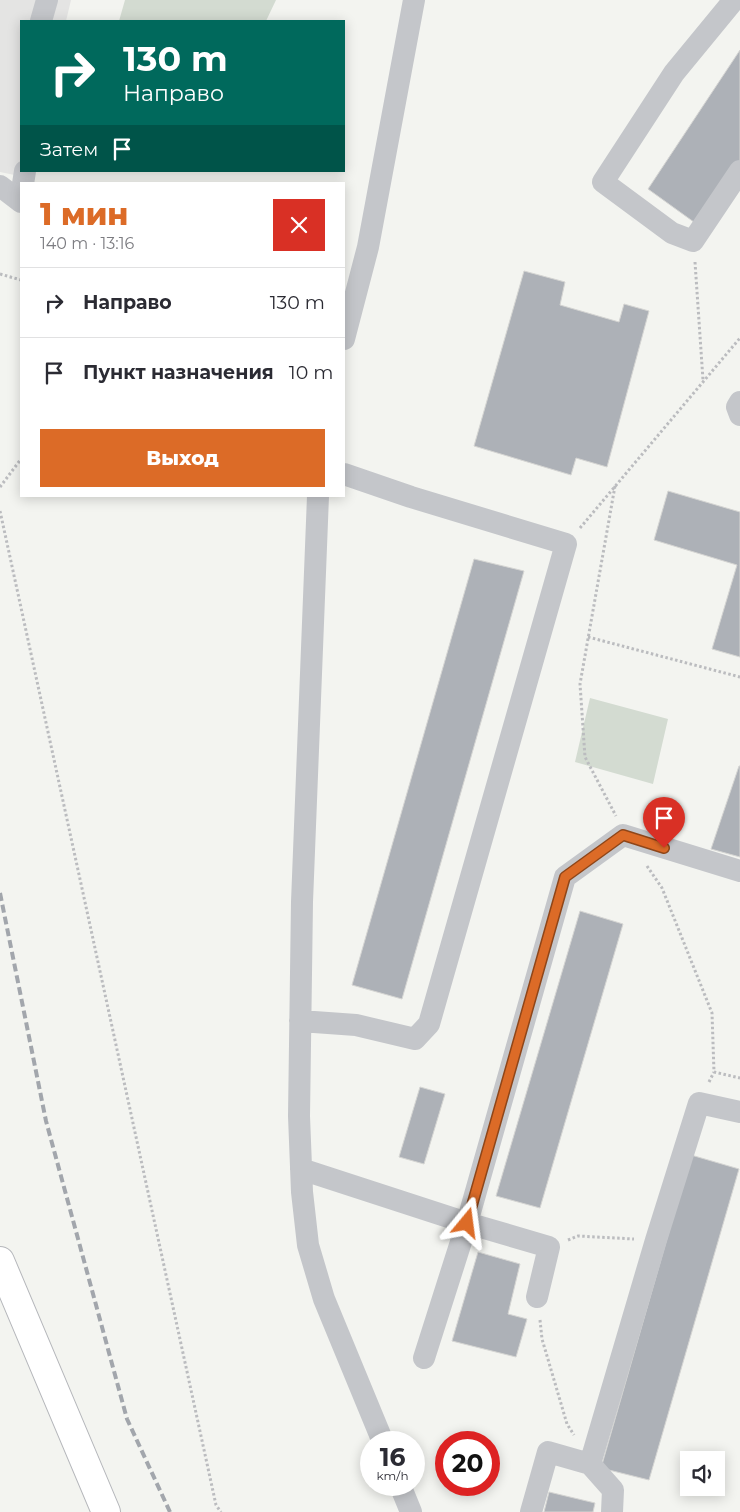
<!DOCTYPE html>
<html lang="ru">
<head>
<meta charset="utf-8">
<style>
	:root { --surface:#fff; --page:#f7f7f7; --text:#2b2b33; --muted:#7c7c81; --line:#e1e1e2; --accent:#dc6b27 }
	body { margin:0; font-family:Montserrat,sans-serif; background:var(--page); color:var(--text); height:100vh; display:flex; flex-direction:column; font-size:19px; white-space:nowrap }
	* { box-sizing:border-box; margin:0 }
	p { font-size:16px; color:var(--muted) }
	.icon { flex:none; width:28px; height:28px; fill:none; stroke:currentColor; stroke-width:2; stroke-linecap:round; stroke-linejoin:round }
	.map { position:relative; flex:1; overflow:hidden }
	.side { position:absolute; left:20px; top:182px; width:325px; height:315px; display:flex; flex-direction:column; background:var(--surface); border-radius:0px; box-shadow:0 2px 12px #0003 }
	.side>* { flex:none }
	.guide { position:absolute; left:20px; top:20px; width:325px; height:152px; border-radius:0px; box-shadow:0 2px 12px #0003; background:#00695c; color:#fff; overflow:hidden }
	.fabs { position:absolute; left:680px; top:1451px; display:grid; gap:10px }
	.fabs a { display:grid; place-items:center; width:45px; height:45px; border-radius:0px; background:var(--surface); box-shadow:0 2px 12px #0003; font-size:25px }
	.speed { position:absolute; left:360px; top:1431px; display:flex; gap:10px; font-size:25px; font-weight:700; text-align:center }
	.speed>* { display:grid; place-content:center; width:65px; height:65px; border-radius:50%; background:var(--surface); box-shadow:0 2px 12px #0003; line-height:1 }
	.speed small { font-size:12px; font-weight:400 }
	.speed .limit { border:8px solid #d22; background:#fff; color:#111 }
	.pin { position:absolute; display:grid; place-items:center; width:42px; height:42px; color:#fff; margin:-51px -21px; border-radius:50% 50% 50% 0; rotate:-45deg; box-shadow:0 0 5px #0007 }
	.pin .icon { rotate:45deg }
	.me { position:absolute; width:55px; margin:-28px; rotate:16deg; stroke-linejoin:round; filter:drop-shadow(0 0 4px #0008) }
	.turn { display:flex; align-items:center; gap:18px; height:105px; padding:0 20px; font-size:22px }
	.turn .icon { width:65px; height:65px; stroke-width:2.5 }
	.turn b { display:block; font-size:35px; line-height:42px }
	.then { display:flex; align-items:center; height:48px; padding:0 20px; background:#0003; gap:10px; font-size:19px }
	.round { display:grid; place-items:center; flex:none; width:52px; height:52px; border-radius:0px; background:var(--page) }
	.headline { display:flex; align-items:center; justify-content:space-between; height:85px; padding:0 20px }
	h1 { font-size:30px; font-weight:800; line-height:38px; color:var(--accent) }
	.cta { display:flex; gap:10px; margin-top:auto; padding:10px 20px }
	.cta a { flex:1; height:58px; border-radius:0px; background:var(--accent); color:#fff; font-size:20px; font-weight:800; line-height:58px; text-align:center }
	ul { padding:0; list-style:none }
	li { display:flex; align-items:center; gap:15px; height:70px; padding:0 20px; border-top:1px solid var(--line) }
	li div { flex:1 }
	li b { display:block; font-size:19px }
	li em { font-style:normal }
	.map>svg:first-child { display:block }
	.built { fill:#e4e4e3 }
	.green { fill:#d3dbd1 }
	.building { fill:#adb1b7; stroke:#d5d5d3 }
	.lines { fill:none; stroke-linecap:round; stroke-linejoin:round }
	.major-casing { stroke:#b5b7bb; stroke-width:30 }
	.path { stroke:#bbbcbf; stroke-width:3; stroke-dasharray:2.5 2.5; stroke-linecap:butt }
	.minor { stroke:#c4c6ca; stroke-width:22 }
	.major { stroke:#fff; stroke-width:28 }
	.rail { stroke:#a2a6ac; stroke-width:4; stroke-dasharray:8 4; stroke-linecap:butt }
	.route-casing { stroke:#8f4619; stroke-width:12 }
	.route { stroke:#dc6b27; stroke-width:9 }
</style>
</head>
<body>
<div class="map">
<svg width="740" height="1512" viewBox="0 0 740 1512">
	<rect width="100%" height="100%" fill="#f3f4f0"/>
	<!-- built -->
	<path class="built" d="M0,0h71l-5,21h-45v150l8,7 -29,-6z"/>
	<!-- green -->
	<path class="green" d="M125,0h151l-10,21h-147z
		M590,698l78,21 -15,65 -78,-22z"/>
	<!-- building -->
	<path class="building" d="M740,50v111l-42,64 -50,-36z
		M524,271l41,11 -5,23 59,17 5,-18 25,7 -42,156 -31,-9 -5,17 -97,-29z
		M668,491l72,21v145l-28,-8 25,-84 -83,-25z
		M474,559l50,12 -122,428 -50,-14z
		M739,766h1v91l-29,-8z
		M580,911l43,13 -83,284 -44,-12z
		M420,1087l25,7 -21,70 -25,-7z
		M691,1155l48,14 -90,311 -48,-12z
		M478,1252l42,12 -12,50 19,5 -11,38 -64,-16z
		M549,1492l46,11 -2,9h-49z"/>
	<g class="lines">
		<defs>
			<path id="major" d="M0,1261l106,251"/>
		</defs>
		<!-- major casing -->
		<use href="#major" class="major-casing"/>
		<!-- path -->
		<path class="path" d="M695,262l8,118
			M0,274l21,6
			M615,486l-35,198 5,73 31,59
			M0,487l21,-28
			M0,511l216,994 5,7
			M580,528l160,-190
			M588,637l152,40
			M647,866l15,22 50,125 2,59 26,6
			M709,1082l5,-10
			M568,1240l10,-4 56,3
			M540,1320l2,19 25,85 7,11"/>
		<!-- minor -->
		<path class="minor" d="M734,0l-60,73 -71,109 69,51 21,8 47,-70
			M41,21l6,-21
			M23,184l2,-13
			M0,186l21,16
			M344,339l24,-92 46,-247
			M740,402l-3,5 3,8
			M318,496l-16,406 -3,214 3,76 6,53 16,54 59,143
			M300,1021l56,4 59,14 14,-15 137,-480 -155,-47 -67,-23
			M301,1169l166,54 82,24 -12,50
			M424,1358l43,-135 98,-346 58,-42 117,36
			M400,1485l11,27
			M531,1512l17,-60 42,12
			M612,1512l1,-22 -23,-26 66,-224 43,-137 41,9"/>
		<!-- major -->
		<use href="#major" class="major"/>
		<!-- rail -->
		<path class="rail" d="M0,893l46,228 81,298 43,93"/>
	</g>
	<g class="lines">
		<defs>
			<path id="route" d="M467,1223l98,-346 58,-42 41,13"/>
		</defs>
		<!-- route casing -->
		<use href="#route" class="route-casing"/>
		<!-- route -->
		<use href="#route" class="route"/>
	</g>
</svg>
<div class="fabs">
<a><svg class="icon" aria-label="sound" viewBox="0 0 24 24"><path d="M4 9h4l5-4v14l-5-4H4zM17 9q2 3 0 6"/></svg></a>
</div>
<div class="speed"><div>16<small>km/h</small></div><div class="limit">20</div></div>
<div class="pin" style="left:664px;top:848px;background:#d93025"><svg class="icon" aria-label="arrive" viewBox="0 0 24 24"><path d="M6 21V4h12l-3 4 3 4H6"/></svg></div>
<svg class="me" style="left:467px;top:1223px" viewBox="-20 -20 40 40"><path d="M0-17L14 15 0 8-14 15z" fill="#dc6b27" stroke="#fff" stroke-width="4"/></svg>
<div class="guide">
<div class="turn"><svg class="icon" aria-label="right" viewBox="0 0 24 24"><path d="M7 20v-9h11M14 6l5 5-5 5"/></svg><div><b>130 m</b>Направо</div></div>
<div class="then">Затем<svg class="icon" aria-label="arrive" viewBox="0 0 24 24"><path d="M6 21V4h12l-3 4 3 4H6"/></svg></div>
</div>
<section class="side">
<div class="headline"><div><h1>1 мин</h1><p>140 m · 13:16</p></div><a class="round" style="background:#d93025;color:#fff"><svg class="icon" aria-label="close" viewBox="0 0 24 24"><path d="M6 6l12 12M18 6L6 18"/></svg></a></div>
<ul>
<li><svg class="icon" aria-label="right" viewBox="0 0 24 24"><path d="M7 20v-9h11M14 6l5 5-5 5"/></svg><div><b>Направо</b></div><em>130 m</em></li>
<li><svg class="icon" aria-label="arrive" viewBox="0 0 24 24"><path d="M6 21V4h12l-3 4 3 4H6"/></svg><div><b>Пункт назначения</b></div><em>10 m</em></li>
</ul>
<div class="cta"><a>Выход</a></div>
</section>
</div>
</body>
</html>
